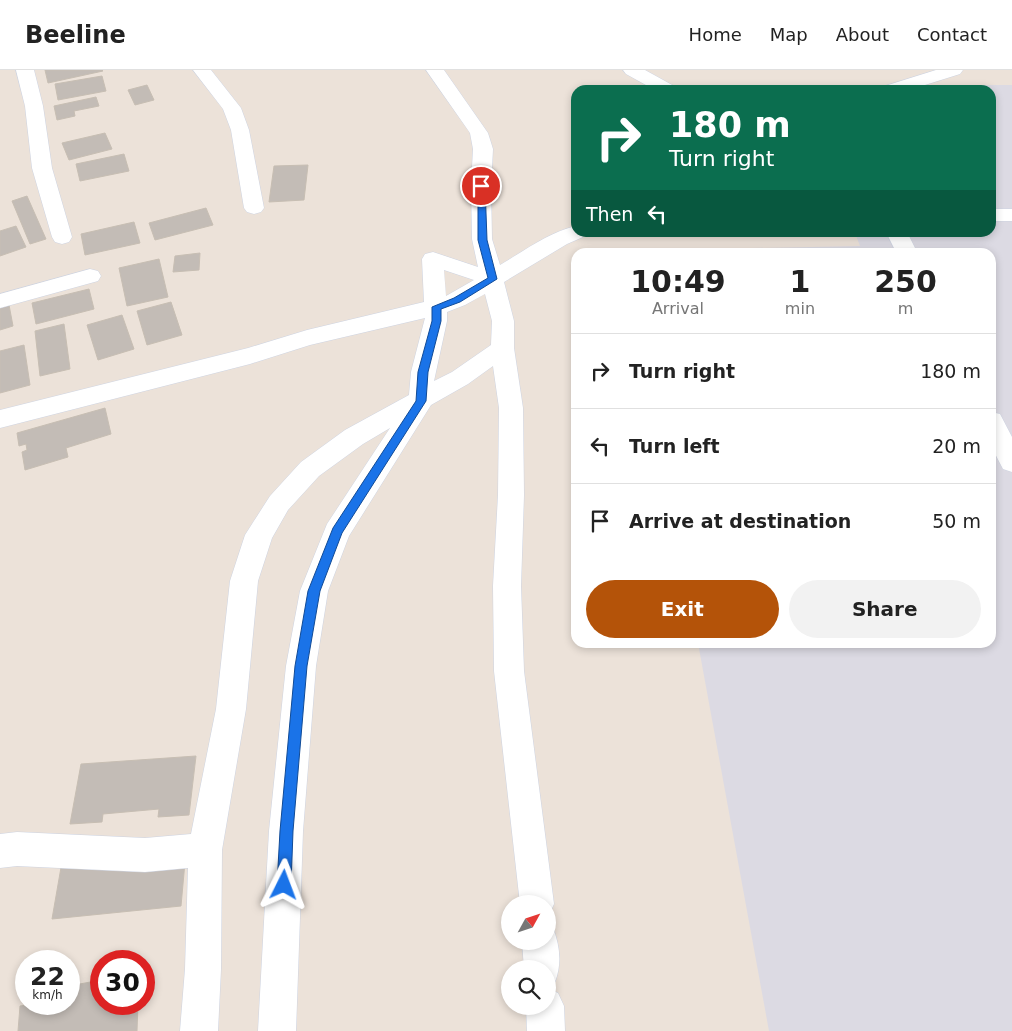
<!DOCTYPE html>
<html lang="en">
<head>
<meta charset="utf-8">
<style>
	:root { --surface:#fff; --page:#f2f2f2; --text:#222; --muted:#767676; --line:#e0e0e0; --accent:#b45309 }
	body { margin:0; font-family:"DejaVu Sans",sans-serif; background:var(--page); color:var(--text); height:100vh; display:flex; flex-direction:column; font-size:19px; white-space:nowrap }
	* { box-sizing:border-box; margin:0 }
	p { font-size:16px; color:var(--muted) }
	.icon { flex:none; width:28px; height:28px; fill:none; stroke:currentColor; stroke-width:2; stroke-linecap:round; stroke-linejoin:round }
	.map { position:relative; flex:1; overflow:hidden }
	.sheet { position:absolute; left:571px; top:178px; width:425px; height:400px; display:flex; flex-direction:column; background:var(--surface); border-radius:15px; box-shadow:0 2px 8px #0003 }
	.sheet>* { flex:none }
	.top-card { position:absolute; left:571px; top:15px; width:425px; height:152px; border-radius:15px; box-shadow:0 2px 8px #0003; background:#0b6e4f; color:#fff; overflow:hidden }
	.needle { width:32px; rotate:50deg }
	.tools { position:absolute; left:501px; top:825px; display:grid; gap:10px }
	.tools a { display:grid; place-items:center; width:55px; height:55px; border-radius:50%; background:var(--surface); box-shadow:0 2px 8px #0003; font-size:25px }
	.speed { position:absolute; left:15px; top:880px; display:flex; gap:10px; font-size:25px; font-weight:700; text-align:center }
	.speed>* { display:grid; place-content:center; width:65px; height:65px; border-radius:50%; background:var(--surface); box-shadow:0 2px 8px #0003; line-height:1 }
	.speed small { font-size:12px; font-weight:400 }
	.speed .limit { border:8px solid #d22; background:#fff; color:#111 }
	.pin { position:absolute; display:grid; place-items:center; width:42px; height:42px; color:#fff; margin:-21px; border:2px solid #fff; border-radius:50%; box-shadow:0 1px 5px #0007 }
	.me { position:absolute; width:55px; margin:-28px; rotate:3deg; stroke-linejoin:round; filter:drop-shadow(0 0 4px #0008) }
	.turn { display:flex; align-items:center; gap:18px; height:105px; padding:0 15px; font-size:22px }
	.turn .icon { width:65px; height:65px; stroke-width:2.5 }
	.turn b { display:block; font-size:35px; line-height:42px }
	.then { display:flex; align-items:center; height:48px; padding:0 15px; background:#0003; gap:10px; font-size:19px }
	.eta { display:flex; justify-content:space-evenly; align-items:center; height:85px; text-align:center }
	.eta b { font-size:30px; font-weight:600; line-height:35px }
	.cta { display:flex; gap:10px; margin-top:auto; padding:10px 15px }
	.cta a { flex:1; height:58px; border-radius:30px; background:var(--accent); color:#fff; font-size:20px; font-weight:600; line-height:58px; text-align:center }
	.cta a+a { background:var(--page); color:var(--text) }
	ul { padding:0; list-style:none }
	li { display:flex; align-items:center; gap:15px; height:75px; padding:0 15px; border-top:1px solid var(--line) }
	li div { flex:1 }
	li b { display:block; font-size:19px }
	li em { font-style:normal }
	header { display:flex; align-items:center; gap:30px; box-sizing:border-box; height:70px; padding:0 25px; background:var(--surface); border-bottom:1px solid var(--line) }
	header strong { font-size:24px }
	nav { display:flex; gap:28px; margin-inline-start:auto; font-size:18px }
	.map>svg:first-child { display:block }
	.industrial { fill:#dcdae3 }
	.building { fill:#c3bcb6; stroke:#c7beb3 }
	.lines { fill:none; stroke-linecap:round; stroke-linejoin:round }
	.minor-casing { stroke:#ced4e2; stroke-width:1 }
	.minor { fill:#fff; fill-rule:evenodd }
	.route { fill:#1a73e8; stroke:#114b97 }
</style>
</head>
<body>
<header>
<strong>Beeline</strong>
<nav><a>Home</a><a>Map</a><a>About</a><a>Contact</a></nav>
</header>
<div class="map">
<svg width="1012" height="961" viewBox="0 0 1012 961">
	<rect width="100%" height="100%" fill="#ece2d9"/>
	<!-- industrial -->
	<path class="industrial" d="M800,15h212v946h-243l-71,-388 293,-1v-390h-337l1,-2 205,-4 -5,-13 136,-1v-142h-189z"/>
	<!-- building -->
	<path class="building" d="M45,0h57l1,1 -55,12z
		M102,6l4,15 -48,9 -3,-16z
		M147,15l7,15 -19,5 -7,-15z
		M96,27l3,9 -25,5 1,5 -18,4 -3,-14z
		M105,63l7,16 -43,11 -7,-17z
		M124,84l5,17 -49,10 -4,-17z
		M308,95l-4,35 -35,2 5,-36z
		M27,126l19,43 -16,5 -18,-43z
		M206,138l7,17 -58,15 -6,-17z
		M134,152l6,21 -55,12 -4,-21z
		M16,156l10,21 -26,9v-25z
		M200,183l-1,17 -26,2 2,-16z
		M159,189l9,38 -41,9 -8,-38z
		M89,219l5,20 -58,15 -4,-21z
		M171,232l11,33 -35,10 -10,-34z
		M9,235l4,21 -13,4v-22z
		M122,245l12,34 -36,11 -11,-35z
		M64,254l6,45 -30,7 -5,-45z
		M24,275l6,40 -30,8v-42z
		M105,338l6,26 -45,14 2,9 -43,13 -3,-18 5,-2 -1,-6 -7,2 -2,-13z
		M196,686l-7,59 -31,2 1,-8 -56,5 -1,8 -32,2 11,-60z
		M187,770l-6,66 -129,13 11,-63 16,-2 -2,15 78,-7z
		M101,910v24h37l-1,27h-119l2,-25 15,-2h34v-18z"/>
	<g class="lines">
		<defs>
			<path id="minor" d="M16,0h18l9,36 9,62 20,69 -3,5 -7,2 -7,-2 -3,-5 -20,-69 -7,-62z
				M193,0h18l30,38 8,22 15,78 -3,4 -7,2 -7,-2 -3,-4 -13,-78 -8,-21z
				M426,0h18l44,63 5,16 -2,37 1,53 8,26c24,-14 49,-33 76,-39v6h10l-3,5 -16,7 -63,38 10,39v27l9,60 1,87 -3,91 3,85 30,233 -6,13v-13h-28l-26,-233 -1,-85 5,-91 1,-87 -6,-42 -25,18 -37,21 -82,131 -21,55 -12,75 -13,165 -7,200h-38l11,-200 17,-165 14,-75 27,-67 63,-96 -27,16 -44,32 -31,34 -16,28 -14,43 -12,128 -24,141 -1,119 -3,62h-38l5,-62 3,-101 -43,4 -128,-6 -17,2v-34l17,-2 128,6 46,-4 25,-125 14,-128 15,-46 25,-39 31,-34 44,-32 64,-35 2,-23 14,-54 -115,27 -60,19 -250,64v-18l248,-62 59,-18 117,-28 -2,-43 3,-5 8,-2 45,15 -6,-28 -1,-53 2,-37 -3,-16zM444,200l30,10 -28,16zM485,224l7,27 -1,24 -39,27 -18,9 13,-60v-9l18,-7z
				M623,0h22l29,16 3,4h-22l-29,-16z
				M936,0h27l-3,4 -51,16h-27l3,-4z
				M991,139h21v12h-21z
				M886,162h21l10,20h-21z
				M90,199l8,2 3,5 -3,5 -98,27v-14z
				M991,342l9,2 12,23v35l-9,-3 -12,-23z
				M548,856l5,2c7,18 9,36 2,54l-7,3v-16h-24l-2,-28h26z
				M548,919l10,4 6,13 1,25h-38l-1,-25h22z"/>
		</defs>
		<!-- minor casing -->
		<use href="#minor" class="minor-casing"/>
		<!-- minor -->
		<use href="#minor" class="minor"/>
	</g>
	<!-- route -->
	<path class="route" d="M478,114l7,2 2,54 10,39 -37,23 -19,7v12l-13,51 -2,29 -84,132 -22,58 -13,75 -14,165 -2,54 -2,5 -5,3 -5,-3 -2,-5 3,-54 15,-165 13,-75 25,-63 83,-127 2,-29 14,-51v-14l22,-9 34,-20 -10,-38z"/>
</svg>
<div class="tools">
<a><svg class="needle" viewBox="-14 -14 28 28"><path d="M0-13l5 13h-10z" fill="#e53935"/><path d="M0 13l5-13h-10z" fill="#767676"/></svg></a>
<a><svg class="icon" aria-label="search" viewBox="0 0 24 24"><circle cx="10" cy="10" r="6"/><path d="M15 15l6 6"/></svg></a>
</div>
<div class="speed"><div>22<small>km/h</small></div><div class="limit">30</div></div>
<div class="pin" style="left:481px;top:116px;background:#d93025"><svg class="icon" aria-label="arrive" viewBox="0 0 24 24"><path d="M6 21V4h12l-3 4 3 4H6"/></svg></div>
<svg class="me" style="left:284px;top:815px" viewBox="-20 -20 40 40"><path d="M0-17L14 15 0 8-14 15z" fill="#1a73e8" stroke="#fff" stroke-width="4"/></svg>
<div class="top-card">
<div class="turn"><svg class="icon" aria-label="right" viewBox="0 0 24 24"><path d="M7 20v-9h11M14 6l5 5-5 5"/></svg><div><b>180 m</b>Turn right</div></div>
<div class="then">Then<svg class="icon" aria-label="left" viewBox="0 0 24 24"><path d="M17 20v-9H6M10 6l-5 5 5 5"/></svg></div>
</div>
<section class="sheet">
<div class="eta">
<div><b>10:49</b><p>Arrival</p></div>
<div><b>1</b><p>min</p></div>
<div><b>250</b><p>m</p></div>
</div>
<ul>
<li><svg class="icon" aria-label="right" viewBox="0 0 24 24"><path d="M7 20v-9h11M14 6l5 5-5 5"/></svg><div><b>Turn right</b></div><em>180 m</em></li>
<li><svg class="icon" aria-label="left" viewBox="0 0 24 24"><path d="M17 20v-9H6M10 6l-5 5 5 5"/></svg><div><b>Turn left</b></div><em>20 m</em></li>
<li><svg class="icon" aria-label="arrive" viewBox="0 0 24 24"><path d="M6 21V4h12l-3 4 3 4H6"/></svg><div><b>Arrive at destination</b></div><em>50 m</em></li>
</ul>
<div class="cta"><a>Exit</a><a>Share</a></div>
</section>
</div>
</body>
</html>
